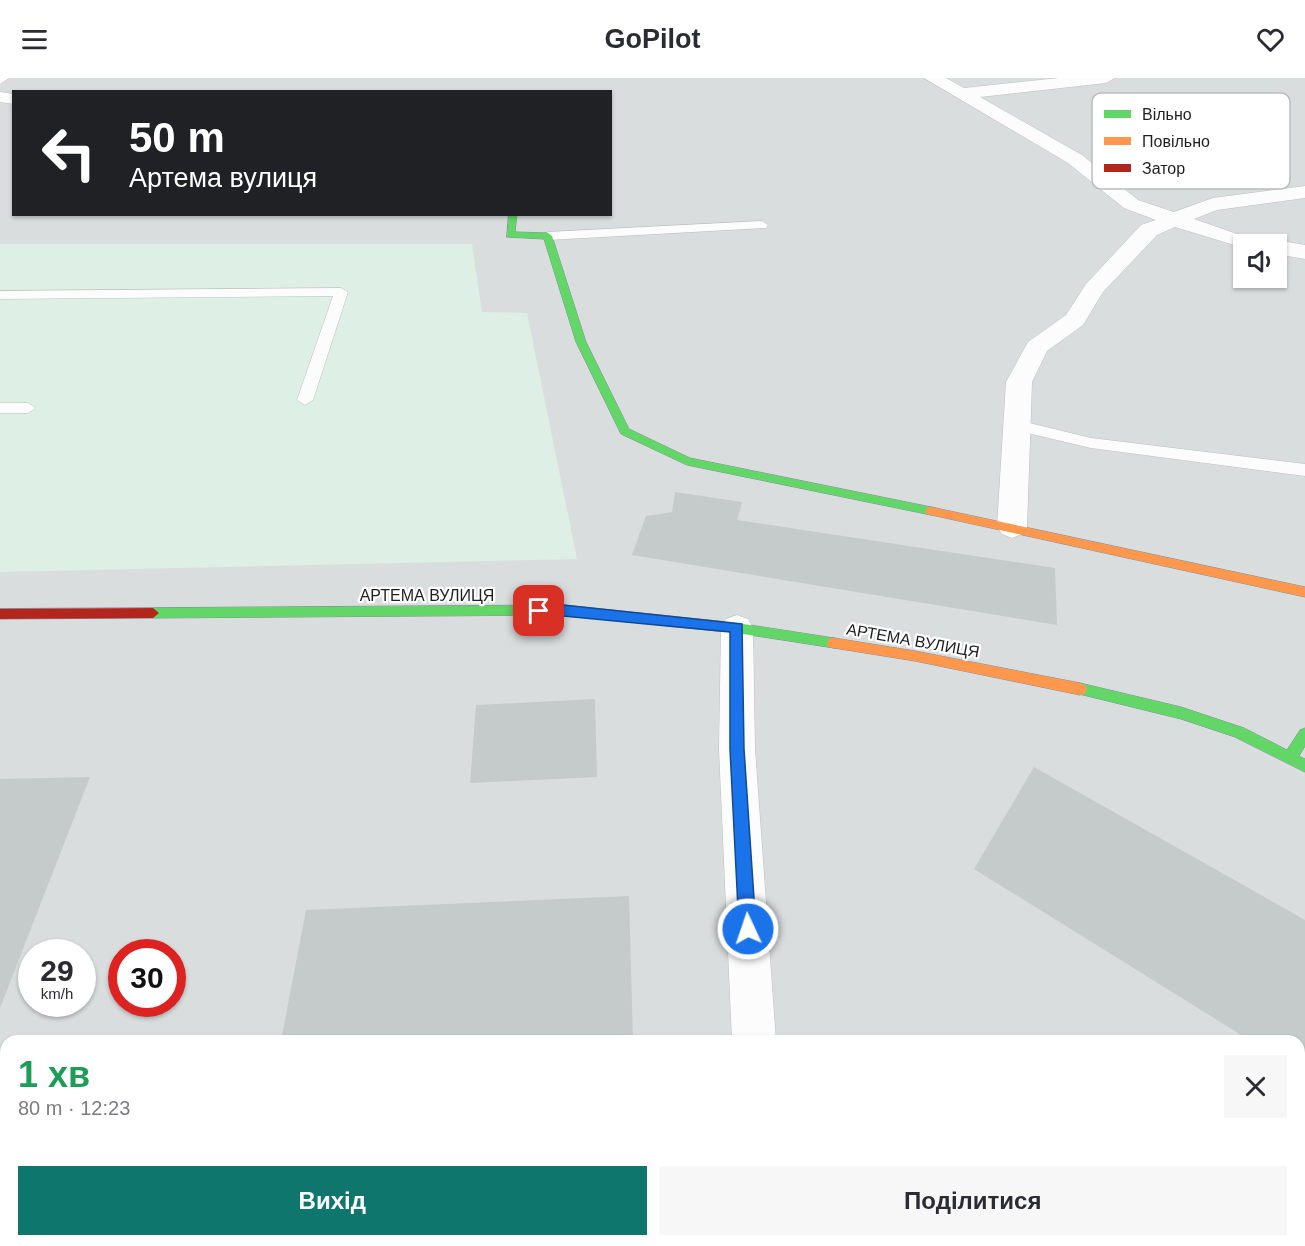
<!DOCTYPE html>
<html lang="uk">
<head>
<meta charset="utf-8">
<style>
	:root { --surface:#fff; --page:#f7f7f7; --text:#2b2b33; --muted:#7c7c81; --accent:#0f766e }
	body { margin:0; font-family:Arial,sans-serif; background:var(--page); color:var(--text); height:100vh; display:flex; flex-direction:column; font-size:22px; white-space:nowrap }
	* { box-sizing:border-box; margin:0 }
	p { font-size:20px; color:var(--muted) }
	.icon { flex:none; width:33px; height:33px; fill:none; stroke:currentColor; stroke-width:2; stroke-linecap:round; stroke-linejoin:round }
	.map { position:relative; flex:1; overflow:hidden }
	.drawer { position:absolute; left:0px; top:957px; width:1305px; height:212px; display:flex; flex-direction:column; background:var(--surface); border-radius:18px 18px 0 0; box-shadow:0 2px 4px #0004 }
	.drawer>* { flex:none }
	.guide { position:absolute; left:12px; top:12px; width:600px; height:126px; border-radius:0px; box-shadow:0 2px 4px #0004; background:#202124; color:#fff; overflow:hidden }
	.buttons { position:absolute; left:1233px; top:156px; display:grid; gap:12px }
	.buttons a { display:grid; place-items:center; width:54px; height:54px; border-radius:0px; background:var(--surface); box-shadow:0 2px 4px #0004; font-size:30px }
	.speed { position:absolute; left:18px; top:861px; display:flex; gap:12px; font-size:30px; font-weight:700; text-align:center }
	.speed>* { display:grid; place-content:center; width:78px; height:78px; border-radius:50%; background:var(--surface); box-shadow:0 2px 4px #0004; line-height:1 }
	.speed small { font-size:15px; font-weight:400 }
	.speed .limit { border:9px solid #d22; background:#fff; color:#111 }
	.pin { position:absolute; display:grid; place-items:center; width:51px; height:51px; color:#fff; margin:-26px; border-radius:12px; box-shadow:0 3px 9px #0006 }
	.me { position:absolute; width:66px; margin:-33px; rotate:357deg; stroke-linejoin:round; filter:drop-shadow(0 0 4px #0008) }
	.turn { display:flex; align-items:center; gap:21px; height:126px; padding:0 18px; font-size:27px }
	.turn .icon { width:78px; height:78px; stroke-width:2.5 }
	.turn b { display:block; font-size:42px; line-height:51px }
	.round { display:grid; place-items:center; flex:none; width:63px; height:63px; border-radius:0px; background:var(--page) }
	.head { display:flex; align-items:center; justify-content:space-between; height:102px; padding:0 18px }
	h1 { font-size:36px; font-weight:600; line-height:45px; color:#1e9e55 }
	.cta { display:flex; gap:12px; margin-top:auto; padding:12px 18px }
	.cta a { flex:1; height:69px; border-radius:0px; background:var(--accent); color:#fff; font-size:24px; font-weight:600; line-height:69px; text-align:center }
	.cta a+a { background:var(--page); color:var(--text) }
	header { display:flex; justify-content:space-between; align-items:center; height:78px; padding:0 18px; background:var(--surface); font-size:27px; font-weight:600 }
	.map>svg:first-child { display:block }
	.residential { fill:#d9dddd; fill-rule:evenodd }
	.commercial { fill:#def0e5 }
	.building { fill:#c5cbca }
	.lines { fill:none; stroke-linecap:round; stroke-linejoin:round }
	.lane-casing { stroke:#bdbfbf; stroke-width:1 }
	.street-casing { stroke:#bdbfbf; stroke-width:1 }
	.fast-casing { stroke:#809099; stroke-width:1 }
	.slow-casing { stroke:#809099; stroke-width:1 }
	.jam-casing { stroke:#809099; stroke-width:1 }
	.lane { fill:#fcfcfc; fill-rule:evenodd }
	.street { fill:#fcfcfc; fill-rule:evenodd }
	.fast { fill:#63d668; fill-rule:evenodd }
	.slow { fill:#ff974d; fill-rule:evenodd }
	.jam { fill:#b3261e; fill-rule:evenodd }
	.route { fill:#1a73e8; stroke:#114b97; stroke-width:1.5 }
	.labels { text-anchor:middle; stroke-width:4.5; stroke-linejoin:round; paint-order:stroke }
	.street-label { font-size:16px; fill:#1f1f1f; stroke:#fff }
	.key { fill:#fff; stroke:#bcbcbc; stroke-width:1.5 }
	.key-label { font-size:16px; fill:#1f1f1f }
</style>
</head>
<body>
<header><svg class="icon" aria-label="menu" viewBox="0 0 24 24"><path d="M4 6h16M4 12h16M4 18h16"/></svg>GoPilot<svg class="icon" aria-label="heart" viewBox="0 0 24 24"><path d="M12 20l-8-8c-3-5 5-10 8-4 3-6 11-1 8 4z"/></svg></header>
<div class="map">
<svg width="1305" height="1168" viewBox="0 0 1305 1168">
	<rect width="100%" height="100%" fill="#e8eeee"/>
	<!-- residential -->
	<path class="residential" d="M0,0h1305v1168h-1305zM14,14h596v122h-596zM1244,166h32v34h-32zM32,874h50v52h-50zM122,874h50v52h-50zM6,963h1293v199h-1293z"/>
	<!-- commercial -->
	<path class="commercial" d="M0,166h472l10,68 45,1 50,246 -577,13z"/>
	<!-- building -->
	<path class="building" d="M675,414l67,10 -5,18 318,48 2,57 -425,-70 14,-39 26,-4z
		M595,621l2,78 -127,6 6,-78z
		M1034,689l271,153v155l-6,-4v-30h-48l-277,-172z
		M90,699l-90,231v-229z
		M629,818l4,145h-352l25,-131z"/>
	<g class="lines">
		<defs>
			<path id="lane" d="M0,0h9l-9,6z
				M762,143l6,4 -2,3 -218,12 -6,-4 6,-4z
				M341,210l7,4 -35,108 -8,5 -8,-5 36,-104 -333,3v-8z
				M0,325h28l8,5 -8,5h-28z
				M1017,342l74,18 214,26v12l-214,-28 -80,-19 -2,-4 2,-4z"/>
			<path id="street" d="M924,0h22l18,10 95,-10h56l-9,5 -126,14 102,58 56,45 36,12 39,-14 92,-12v12l-88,12 -23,9 43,15 30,5 2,3 7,-2 29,5v14l-29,-5v-10h-32v4l-69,-21 -18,8 -54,57 -20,33 -36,26 -15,31 -5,145 -5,7 -10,4 -10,-4 -5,-7 9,-145 22,-40 38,-27 20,-31 55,-59 15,-5 -32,-12 -56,-45z
				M0,14l14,2v10l-14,-2z
				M737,537l11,4 5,9 2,121 21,292h-44l-13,-292 2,-121 5,-9z
				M742,1162h48l1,6h-48z"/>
			<path id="fast" d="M509,136h8l-2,18 33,1 4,3 34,106 43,87 61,29 241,49 4,1 2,3 -2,3 -4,1 -244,-50 -66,-31 -45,-92 -32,-103 -37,-2z
				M563,527l174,18 97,15 5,1 2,4 -2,4 -5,1 -97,-15 -174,-18 -410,3 -6,-5 6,-5z
				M1080,605l101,24 63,21 43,22 13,-20 5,-2v18l-6,10 6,3v13l-70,-35 -54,-18 -106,-26 -2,-4 2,-4z"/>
			<path id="slow" d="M931,429l374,80v10l-378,-83 -2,-3 2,-3z
				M834,560l81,13 165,32 5,2 2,4 -2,4 -5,2 -165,-34 -81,-13 -5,-1 -2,-4 2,-4z"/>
			<path id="jam" d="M153,530l6,5 -6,5 -153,1v-10z"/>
		</defs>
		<!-- lane casing -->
		<use href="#lane" class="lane-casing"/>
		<!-- street casing -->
		<use href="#street" class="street-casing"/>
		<!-- fast casing -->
		<use href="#fast" class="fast-casing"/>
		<!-- slow casing -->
		<use href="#slow" class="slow-casing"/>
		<!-- jam casing -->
		<use href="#jam" class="jam-casing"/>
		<!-- lane -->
		<use href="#lane" class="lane"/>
		<!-- street -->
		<use href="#street" class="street"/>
		<!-- fast -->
		<use href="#fast" class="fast"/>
		<!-- slow -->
		<use href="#slow" class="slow"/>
		<!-- jam -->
		<use href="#jam" class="jam"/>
	</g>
	<!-- route -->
	<path class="route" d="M563,527l179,19 2,125 12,180 -2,6 -6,2 -6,-2 -3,-6 -9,-180v-117l-167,-16h-24l-6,-5 6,-5z"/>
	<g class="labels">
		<!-- street labels -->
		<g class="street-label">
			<text x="427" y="523">АРТЕМА ВУЛИЦЯ</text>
			<text transform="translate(913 562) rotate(10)" y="6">АРТЕМА ВУЛИЦЯ</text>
		</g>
	</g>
	<!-- legend -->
	<rect x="1092" y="15" width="198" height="96" rx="9" class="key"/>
	<rect x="1104" y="32" width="27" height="8" fill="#63d668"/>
	<rect x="1104" y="59" width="27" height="8" fill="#ff974d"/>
	<rect x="1104" y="86" width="27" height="8" fill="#b3261e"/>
	<g class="key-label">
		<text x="1142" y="42">Вільно</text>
		<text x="1142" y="69">Повільно</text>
		<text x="1142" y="96">Затор</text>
	</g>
</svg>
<div class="buttons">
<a><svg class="icon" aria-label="sound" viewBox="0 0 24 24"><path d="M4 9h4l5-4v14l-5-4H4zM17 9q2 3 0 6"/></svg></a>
</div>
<div class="speed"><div>29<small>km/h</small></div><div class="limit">30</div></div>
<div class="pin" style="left:539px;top:533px;background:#d93025"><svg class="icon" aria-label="arrive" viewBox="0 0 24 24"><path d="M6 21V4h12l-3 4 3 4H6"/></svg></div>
<svg class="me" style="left:748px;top:851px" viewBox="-20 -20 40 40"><circle r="17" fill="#1a73e8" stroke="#fff" stroke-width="3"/><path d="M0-11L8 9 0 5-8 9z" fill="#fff"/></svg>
<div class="guide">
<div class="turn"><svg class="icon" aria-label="left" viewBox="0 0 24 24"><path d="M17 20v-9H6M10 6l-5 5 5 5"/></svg><div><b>50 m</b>Артема вулиця</div></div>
</div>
<section class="drawer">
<div class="head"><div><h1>1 хв</h1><p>80 m · 12:23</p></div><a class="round"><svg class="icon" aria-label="close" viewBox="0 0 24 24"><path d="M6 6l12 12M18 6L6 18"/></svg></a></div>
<div class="cta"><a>Вихід</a><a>Поділитися</a></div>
</section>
</div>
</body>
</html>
